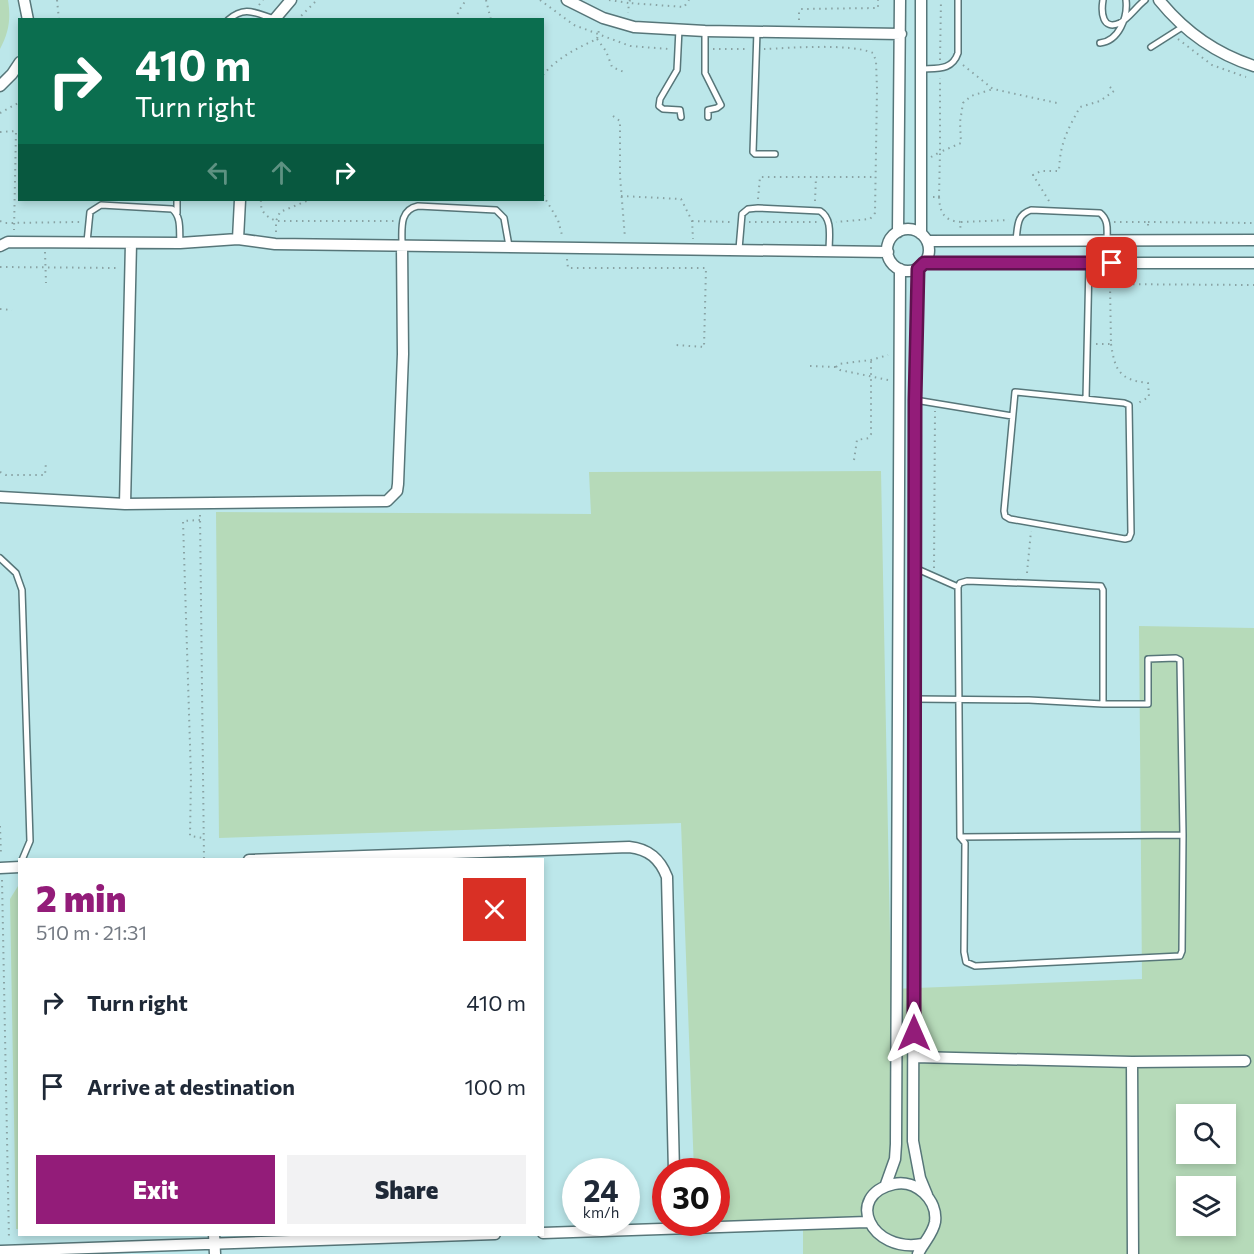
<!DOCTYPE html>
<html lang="en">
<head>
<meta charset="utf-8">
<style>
	:root { --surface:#fff; --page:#f2f2f3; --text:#1f2937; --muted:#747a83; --accent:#931c79 }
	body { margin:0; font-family:Commissioner,sans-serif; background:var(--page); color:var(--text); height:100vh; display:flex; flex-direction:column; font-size:22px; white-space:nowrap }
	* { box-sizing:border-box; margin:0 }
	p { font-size:20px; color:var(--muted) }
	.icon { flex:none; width:33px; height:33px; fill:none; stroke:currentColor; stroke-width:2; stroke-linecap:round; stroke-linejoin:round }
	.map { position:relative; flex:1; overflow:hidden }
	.drawer { position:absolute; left:18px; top:858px; width:526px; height:378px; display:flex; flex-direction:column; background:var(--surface); border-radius:0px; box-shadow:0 3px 9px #0003 }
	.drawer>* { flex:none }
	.banner { position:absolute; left:18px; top:18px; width:526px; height:183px; border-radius:0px; box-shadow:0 3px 9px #0003; background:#0b6e4f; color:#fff; overflow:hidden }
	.tools { position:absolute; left:1176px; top:1104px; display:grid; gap:12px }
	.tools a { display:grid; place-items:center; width:60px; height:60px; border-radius:0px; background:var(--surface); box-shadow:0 3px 9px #0003; font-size:30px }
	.speed { position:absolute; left:562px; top:1158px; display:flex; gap:12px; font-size:30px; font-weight:700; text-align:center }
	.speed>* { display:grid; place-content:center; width:78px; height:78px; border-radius:50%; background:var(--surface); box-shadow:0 3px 9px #0003; line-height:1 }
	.speed small { font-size:15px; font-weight:400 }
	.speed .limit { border:9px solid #d22; background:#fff; color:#111 }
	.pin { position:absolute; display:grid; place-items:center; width:51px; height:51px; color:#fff; margin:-26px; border-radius:12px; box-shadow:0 3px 9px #0006 }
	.me { position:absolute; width:66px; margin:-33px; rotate:0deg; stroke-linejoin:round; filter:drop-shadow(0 0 4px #0008) }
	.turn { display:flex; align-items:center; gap:21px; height:126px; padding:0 18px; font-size:27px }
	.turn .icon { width:78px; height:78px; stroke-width:2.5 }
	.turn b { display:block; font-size:42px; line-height:51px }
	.lanes { display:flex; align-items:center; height:57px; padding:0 18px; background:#0003; justify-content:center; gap:30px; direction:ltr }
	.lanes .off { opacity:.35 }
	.round { display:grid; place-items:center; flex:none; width:63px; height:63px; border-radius:0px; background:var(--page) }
	.headline { display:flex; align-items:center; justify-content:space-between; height:102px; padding:0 18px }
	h1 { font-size:36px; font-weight:800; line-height:45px; color:var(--accent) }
	.primary-button { display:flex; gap:12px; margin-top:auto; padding:12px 18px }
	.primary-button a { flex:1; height:69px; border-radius:0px; background:var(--accent); color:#fff; font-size:24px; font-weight:800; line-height:69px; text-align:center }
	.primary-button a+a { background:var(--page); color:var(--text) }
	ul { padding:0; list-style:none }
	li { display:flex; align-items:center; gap:18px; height:84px; padding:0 18px }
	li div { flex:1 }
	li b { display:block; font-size:22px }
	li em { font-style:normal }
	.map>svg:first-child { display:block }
	.built { fill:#bce7ea; fill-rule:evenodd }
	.green { fill:#b6dab9; fill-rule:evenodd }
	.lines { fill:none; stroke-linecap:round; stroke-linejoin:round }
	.lane-casing { stroke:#577679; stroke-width:8 }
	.street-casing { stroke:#577679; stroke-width:13 }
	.path { stroke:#89a3a4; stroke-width:2; stroke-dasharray:1.5 4.5; stroke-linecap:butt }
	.lane { stroke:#fff; stroke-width:5 }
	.street { stroke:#fff; stroke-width:10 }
	.route-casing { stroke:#60124f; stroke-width:15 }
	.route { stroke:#931c79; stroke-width:10 }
</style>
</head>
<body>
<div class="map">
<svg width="1254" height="1254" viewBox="0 0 1254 1254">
	<rect width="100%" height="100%" fill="#cff1f3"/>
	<!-- built -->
	<path class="built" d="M0,0h1254v1254h-1254zM20,20h523v180h-523zM20,860h523v374h-523zM1186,1114h40v40h-40zM576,1172h51v50h-51zM666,1172h51v50h-51zM1186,1186h40v40h-40z"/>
	<!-- green -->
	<path class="green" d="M0,0h8c3,19 1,32 -8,49z
		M881,471l10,518 251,-10 -3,-353 115,2v626h-451v-29l-108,2v-4l22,-1v-50l-23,-1 -13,-348 -462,15 -3,-326 375,2 -2,-42zM1186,1114h40v40h-40zM1186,1186h40v40h-40z
		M18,886h2l-1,343h-3l-6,-330z"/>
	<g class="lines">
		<defs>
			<path id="lane" d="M1103,0c-2,12 -1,31 17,23 9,-5 17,-17 25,-23
				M228,20c17,-15 27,-7 46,-1
				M679,29l-2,41 -17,29 -1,7 4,3 17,1 1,7
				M705,31v42l16,32 -4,3 -9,2v7
				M757,31l-4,121 2,2h20
				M1100,43c19,-2 28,-26 26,-43
				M1151,47l33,-21
				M921,69c16,-1 31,2 37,-16v-53
				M177,213v-13
				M1016,240c2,-13 0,-25 15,-30l69,3c9,7 7,17 7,27
				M87,242l3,-30 11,-7 71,4c10,8 7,22 8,34
				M402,245c0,-17 -3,-35 16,-39l78,4 8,8 5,28
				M739,249l3,-35 6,-5 10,-1 62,3c13,8 9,26 9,40
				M1015,392l109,11 5,2 2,128 -2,5 -4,1 -115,-20 -5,-3 -1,-5z
				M1086,399l3,-136
				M915,400l97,16
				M0,558l16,15 6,17 8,251 -8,19
				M915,568l43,19
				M967,581l134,5 2,4v114h45v-45l28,-1 4,2 3,175 -1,116 -2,5 -205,10 -9,-4 -2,-10 1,-109 -5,-6 -2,-250 2,-4z
				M915,699l114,1 74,4
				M960,837l223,-2"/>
			<path id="street" d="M24,0l4,20
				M567,0l36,18 31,9 71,4 196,3
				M1159,0c25,31 58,54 95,66
				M274,20l17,-20
				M0,86l12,-12 8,-12
				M887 250a21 21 0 1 1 42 0a21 21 0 1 1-42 0Z
				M898,232l2,-232
				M921,234v-234
				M238,239l2,-39
				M927,241l327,-1
				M0,246l8,-4 172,1 58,-4 37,5 613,8
				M924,263h330
				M918,269l-3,131 -2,741 7,37 7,17
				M0,497l125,7 262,-3 10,-10 1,-7 5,-130 -1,-109
				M125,504l6,-261
				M249,860l380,-13c20,2 31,12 38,30l7,295
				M0,868l20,-1
				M914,1057l218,5 113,-1
				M1132,1062l1,192
				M885,1187l10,-28 1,-15 4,-875
				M543,1233l324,-11
				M214,1234l1,20
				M1,1251l494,-17
				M918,1254c5,-11 15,-20 17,-32 3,-22 -19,-43 -41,-38 -50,11 -24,70 29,60"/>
		</defs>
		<!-- lane casing -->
		<use href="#lane" class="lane-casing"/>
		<!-- street casing -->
		<use href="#street" class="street-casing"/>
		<!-- path -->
		<path class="path" d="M57,0l2,20
			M486,0l5,20
			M540,0l34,25 56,21 39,3
			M609,0l20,3 -1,10
			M630,0l-1,3 55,4 5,-7
			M259,5l4,-5
			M297,20l20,-20
			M457,20l1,-8 8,-12
			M799,20v-9l2,-2 77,-1v-8
			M597,39l9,12 6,16 12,5
			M1178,39l34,26 34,12
			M713,49h34
			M764,49c27,-1 86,-6 109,4l3,8 1,28 -2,124 -5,6 -34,3
			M940,60l1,-60
			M963,65l30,24 64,14
			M543,75c14,-17 34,-27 54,-36l2,-9
			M0,113l20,-11
			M613,116l7,5v55l5,62
			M0,132l16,-1 -2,99
			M931,157l9,-5v-74
			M543,195l15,25 4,15
			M621,196l60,3 11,22 1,18
			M933,197h6l1,-45 21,-9 -1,-21 3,-19 8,-7 22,-7
			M939,197c1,16 5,24 22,25l-1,8
			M758,199l2,-22h116
			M261,200c-1,11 4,16 15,21h118
			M815,201l1,-24
			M1049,201l-16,-26 8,-4h18c1,-28 8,-40 21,-64l20,-6 14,-10 -7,-7
			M0,221l5,2 76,-1
			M692,221l40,1
			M749,222h70
			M961,222l48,-2
			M1114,222h34v8
			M1148,222l106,1
			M276,232v-11l4,-9 29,-12
			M45,252l1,31
			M567,259l1,9h138l-2,79 -28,-2
			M0,267l118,1
			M1097,284l157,1
			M0,309l12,1
			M1096,344h15l-1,-59
			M1111,344c4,26 8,36 37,39l1,14 -11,6
			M810,366l26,1
			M888,380l-48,-10 -4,-3 3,-3 32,-4 17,-5
			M854,460l3,-20 12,-2 2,-4v-74
			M0,472l6,3h39l1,-13
			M200,515l4,345
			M200,520l-17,1 8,256 -1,59 13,2
			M934,568l1,-157
			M1027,573l4,-42
			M0,826l1,30
			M2,880l7,360"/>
		<!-- lane -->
		<use href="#lane" class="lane"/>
		<!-- street -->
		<use href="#street" class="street"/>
	</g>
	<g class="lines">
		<defs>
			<path id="route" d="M914,1033l1,-633 3,-131 6,-6h188"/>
		</defs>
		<!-- route casing -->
		<use href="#route" class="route-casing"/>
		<!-- route -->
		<use href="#route" class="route"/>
	</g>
</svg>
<div class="tools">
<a><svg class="icon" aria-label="search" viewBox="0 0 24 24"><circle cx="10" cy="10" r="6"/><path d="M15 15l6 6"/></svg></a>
<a><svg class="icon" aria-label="layers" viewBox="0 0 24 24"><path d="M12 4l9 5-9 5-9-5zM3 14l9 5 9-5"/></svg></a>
</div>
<div class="speed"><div>24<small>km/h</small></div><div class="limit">30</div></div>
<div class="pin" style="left:1112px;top:263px;background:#d93025"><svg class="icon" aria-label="arrive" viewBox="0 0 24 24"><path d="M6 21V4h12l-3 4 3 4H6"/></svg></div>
<svg class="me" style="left:914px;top:1033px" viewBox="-20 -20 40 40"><path d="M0-17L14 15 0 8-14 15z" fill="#931c79" stroke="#fff" stroke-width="4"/></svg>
<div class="banner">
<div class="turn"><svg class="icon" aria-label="right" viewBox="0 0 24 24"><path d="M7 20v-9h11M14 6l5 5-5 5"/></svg><div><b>410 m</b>Turn right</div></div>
<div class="lanes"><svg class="icon off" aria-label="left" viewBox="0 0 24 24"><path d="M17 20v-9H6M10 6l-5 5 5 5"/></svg><svg class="icon off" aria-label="ahead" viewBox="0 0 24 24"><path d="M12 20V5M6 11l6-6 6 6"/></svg><svg class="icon" aria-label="right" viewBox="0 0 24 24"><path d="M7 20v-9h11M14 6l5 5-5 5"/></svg></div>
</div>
<section class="drawer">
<div class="headline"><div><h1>2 min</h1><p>510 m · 21:31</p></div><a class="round" style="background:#d93025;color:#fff"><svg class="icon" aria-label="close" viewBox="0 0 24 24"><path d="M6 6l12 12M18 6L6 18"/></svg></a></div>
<ul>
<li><svg class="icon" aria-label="right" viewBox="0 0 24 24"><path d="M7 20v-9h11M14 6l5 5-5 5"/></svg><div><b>Turn right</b></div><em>410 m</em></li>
<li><svg class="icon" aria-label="arrive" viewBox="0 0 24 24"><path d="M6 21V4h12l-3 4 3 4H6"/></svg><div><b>Arrive at destination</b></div><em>100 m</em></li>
</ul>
<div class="primary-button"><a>Exit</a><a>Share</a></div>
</section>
</div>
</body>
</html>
